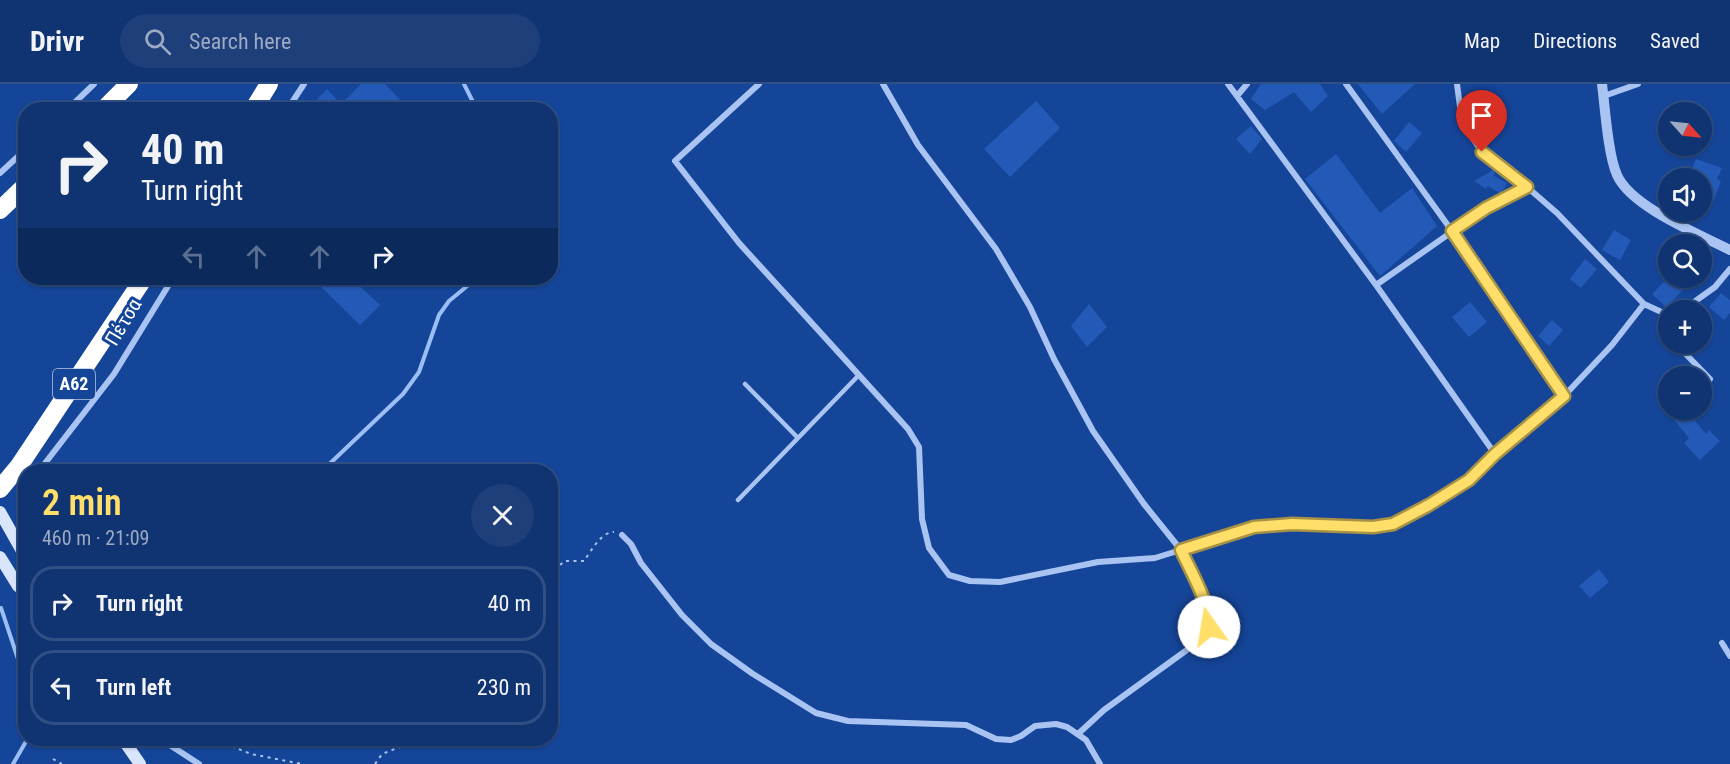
<!DOCTYPE html>
<html lang="en">
<head>
<meta charset="utf-8">
<style>
	:root { --surface:#103472; --page:#1e3f7a; --text:#f1f3f6; --muted:#9caac4; --line:#304f84; --accent:#ffdf6a }
	body { margin:0; font-family:"Roboto Condensed",sans-serif; background:var(--page); color:var(--text); height:100vh; display:flex; flex-direction:column; font-size:22px; white-space:nowrap }
	* { box-sizing:border-box; margin:0 }
	p { font-size:20px; color:var(--muted) }
	.icon { flex:none; width:33px; height:33px; fill:none; stroke:currentColor; stroke-width:2; stroke-linecap:round; stroke-linejoin:round }
	.map { position:relative; flex:1; overflow:hidden }
	.panel { position:absolute; left:18px; top:380px; width:540px; height:282px; display:flex; flex-direction:column; background:var(--surface); border-radius:24px; box-shadow:0 2px 4px #0004,0 0 0 2px var(--line) }
	.panel>* { flex:none }
	.guide { position:absolute; left:18px; top:18px; width:540px; height:183px; border-radius:24px; box-shadow:0 2px 4px #0004,0 0 0 2px var(--line); background:#103472; color:var(--text); overflow:hidden }
	.needle { width:39px; rotate:117deg }
	.tools { position:absolute; left:1658px; top:18px; display:grid; gap:12px }
	.tools a { display:grid; place-items:center; width:54px; height:54px; border-radius:50%; background:var(--surface); box-shadow:0 2px 4px #0004,0 0 0 2px var(--line); font-size:30px }
	.pin { position:absolute; display:grid; place-items:center; width:51px; height:51px; color:#fff; margin:-62px -26px; border-radius:50% 50% 50% 0; rotate:-45deg; box-shadow:0 0 6px #0007 }
	.pin .icon { rotate:45deg }
	.me { position:absolute; width:66px; margin:-33px; rotate:347deg; stroke-linejoin:round; filter:drop-shadow(0 0 4px #0008) }
	.turn { display:flex; align-items:center; gap:21px; height:126px; padding:0 24px; font-size:27px }
	.turn .icon { width:78px; height:78px; stroke-width:2.5 }
	.turn b { display:block; font-size:42px; line-height:51px }
	.lanes { display:flex; align-items:center; height:57px; padding:0 24px; background:#0003; justify-content:center; gap:30px; direction:ltr }
	.lanes .off { opacity:.35 }
	.round { display:grid; place-items:center; flex:none; width:63px; height:63px; border-radius:32px; background:var(--page) }
	.headline { display:flex; align-items:center; justify-content:space-between; height:102px; padding:0 24px }
	h1 { font-size:36px; font-weight:600; line-height:45px; color:var(--accent) }
	ul { padding:0; list-style:none }
	li { display:flex; align-items:center; gap:18px; height:75px; margin:0 12px 9px; padding:0 12px; border:3px solid var(--line); border-radius:24px }
	li div { flex:1 }
	li b { display:block; font-size:22px }
	li em { font-style:normal }
	header { display:flex; align-items:center; gap:36px; box-sizing:border-box; height:84px; padding:0 30px; background:var(--surface); border-bottom:2px solid var(--line) }
	header strong { font-size:28px }
	nav { display:flex; gap:33px; margin-inline-start:auto; font-size:21px }
	.search { width:420px; height:54px; background:var(--page); display:flex; align-items:center; gap:15px; box-sizing:border-box; padding:0 21px; border-radius:33px; color:var(--muted); font-size:22px }
	.map>svg:first-child { display:block }
	.lines { fill:none; stroke-linecap:round; stroke-linejoin:round }
	.stream { stroke:#9bbef5; stroke-width:4 }
	.building { fill:#245ab7 }
	.path { stroke:#a9c4f2; stroke-width:2; stroke-dasharray:3 4.5; stroke-linecap:butt }
	.service { stroke:#a9c4f2; stroke-width:4.5 }
	.minor { stroke:#a9c4f2; stroke-width:6 }
	.tertiary { stroke:#a9c4f2; stroke-width:10 }
	.secondary { stroke:#d8e5fc; stroke-width:12 }
	.motorway { stroke:#fff; stroke-width:18 }
	.route-casing { stroke:#a69145; stroke-width:15 }
	.route { stroke:#ffdf6a; stroke-width:10 }
	.labels { text-anchor:middle; stroke-width:6; stroke-linejoin:round; paint-order:stroke }
	.shield { fill:#154598; stroke:#b9c7e0; stroke-width:1.5 }
	.shield-label { font-size:18px; font-weight:bold; fill:#fff }
	.street-label { font-size:20px; fill:#fff; stroke:#154598 }
</style>
</head>
<body>
<header>
<strong>Drivr</strong>
<div class="search"><svg class="icon" aria-label="search" viewBox="0 0 24 24"><circle cx="10" cy="10" r="6"/><path d="M15 15l6 6"/></svg>Search here</div>
<nav><a>Map</a><a>Directions</a><a>Saved</a></nav>
</header>
<div class="map">
<svg width="1730" height="680" viewBox="0 0 1730 680">
	<rect width="100%" height="100%" fill="#154598"/>
	<g class="lines">
		<!-- stream -->
		<path class="stream" d="M464,0l13,26
			M322,387l81,-77 16,-22 20,-57 10,-14 28,-23
			M1,524l25,75
			M13,680l15,-26"/>
	</g>
	<!-- building -->
	<path class="building" d="M361,0h24l25,26h-103l20,-21 14,15z
		M1261,0h59l8,12 -17,16 -17,-20 -29,18 -14,-11z
		M1358,0h57l-33,30z
		M1036,17l24,27 -50,49 -26,-28z
		M1409,38l13,11 -16,19 -12,-11z
		M1251,42l11,13 -12,15 -14,-15z
		M1336,70l44,59 32,-25 25,38 -57,50 -75,-97z
		M1696,75l26,9 -5,11 4,2 -7,19 -13,-5v-17h-13z
		M1495,85l-1,7 13,7 -6,11 -13,-8 -2,3 -12,-8z
		M1614,146l17,10 -11,20 -18,-10z
		M1585,175l12,10 -16,19 -11,-9z
		M312,194h39l29,27 -20,20z
		M1668,194h27l-29,29 -14,-13z
		M1721,209l9,7v13l-6,7 -15,-13z
		M1470,218l17,20 -18,15 -17,-20z
		M1089,220l18,23 -20,20 -16,-21z
		M1552,236l11,10 -14,16 -11,-10z
		M1666,326h20l20,24 3,-4 11,11 -20,19 -16,-17 5,-5z
		M1599,485l10,13 -19,16 -11,-12z"/>
	<g class="lines">
		<!-- path -->
		<path class="path" d="M550,492l14,-15h20c7,-10 17,-29 30,-29
			M211,654l40,16 51,10
			M186,660l7,-6
			M53,675l9,5
			M375,680l7,-10 18,-7 4,-9"/>
		<!-- service -->
		<path class="service" d="M745,300l53,54
			M738,416l120,-124"/>
		<!-- minor -->
		<path class="minor" d="M759,0l-84,77 64,82 169,186 11,18 3,72 7,29 20,27 21,6 30,1 98,-20 57,-4 99,-31 38,-3 81,3 20,-3 65,-36 22,-16 15,-18 69,-58 48,-51 32,-41
			M883,0l35,61 78,104 34,58 24,52 39,72 51,73 37,46 28,68v9l-7,12 -98,71 -26,24
			M1228,0l148,201 119,169
			M1346,0l106,147 112,165
			M1457,0l5,38 20,30 45,35
			M1237,12l10,-12
			M1604,12l34,-12
			M67,26l27,-26
			M287,26l17,-26
			M0,89l26,-24
			M1376,201l110,-77 41,-21 30,26 87,91 24,11
			M1683,226l32,-23 15,-18
			M1676,260l34,35
			M39,387l75,-97 59,-96
			M622,451l9,9 10,19 41,52 29,29 42,30 63,39 32,8 118,4 30,14 15,1 10,-4 14,-10 21,-2 11,3 19,13 14,24
			M1722,559l8,13
			M159,654l40,26"/>
		<!-- tertiary -->
		<path class="tertiary" d="M1602,0c3,23 6,71 15,91 14,32 82,59 113,75"/>
		<!-- secondary -->
		<path class="secondary" d="M0,428l26,46
			M0,473l18,29 8,7
			M122,654l18,26"/>
		<!-- motorway -->
		<path class="motorway" d="M103,26l26,-26
			M253,26l16,-26
			M0,126l26,-25
			M0,405l19,-23 125,-188"/>
	</g>
	<g class="lines">
		<defs>
			<path id="route" d="M1209,543c0,-26 -17,-53 -28,-77l73,-23 38,-3 81,3 20,-3 36,-19 40,-25 26,-26 69,-58 -112,-165 34,-23 41,-21 -45,-35"/>
		</defs>
		<!-- route casing -->
		<use href="#route" class="route-casing"/>
		<!-- route -->
		<use href="#route" class="route"/>
	</g>
	<g class="labels">
		<!-- shield labels -->
		<rect class="shield" x="53" y="285" width="42" height="30" rx="4.5"/>
		<g class="shield-label">
			<text x="74" y="306">Α62</text>
		</g>
		<!-- street labels -->
		<g class="street-label">
			<text transform="translate(123 238) rotate(-59)" y="7">Πέτσα</text>
		</g>
	</g>
</svg>
<div class="tools">
<a><svg class="needle" viewBox="-14 -14 28 28"><path d="M0-13l5 13h-10z" fill="#e53935"/><path d="M0 13l5-13h-10z" fill="#9caac4"/></svg></a>
<a><svg class="icon" aria-label="sound" viewBox="0 0 24 24"><path d="M4 9h4l5-4v14l-5-4H4zM17 9q2 3 0 6"/></svg></a>
<a><svg class="icon" aria-label="search" viewBox="0 0 24 24"><circle cx="10" cy="10" r="6"/><path d="M15 15l6 6"/></svg></a>
<a>+</a>
<a>−</a>
</div>
<div class="pin" style="left:1482px;top:68px;background:#d93025"><svg class="icon" aria-label="arrive" viewBox="0 0 24 24"><path d="M6 21V4h12l-3 4 3 4H6"/></svg></div>
<svg class="me" style="left:1209px;top:543px" viewBox="-20 -20 40 40"><circle r="19" fill="#fff"/><path d="M0-13L10 11 0 6-10 11z" fill="#ffdf6a"/></svg>
<div class="guide">
<div class="turn"><svg class="icon" aria-label="right" viewBox="0 0 24 24"><path d="M7 20v-9h11M14 6l5 5-5 5"/></svg><div><b>40 m</b>Turn right</div></div>
<div class="lanes"><svg class="icon off" aria-label="left" viewBox="0 0 24 24"><path d="M17 20v-9H6M10 6l-5 5 5 5"/></svg><svg class="icon off" aria-label="ahead" viewBox="0 0 24 24"><path d="M12 20V5M6 11l6-6 6 6"/></svg><svg class="icon off" aria-label="ahead" viewBox="0 0 24 24"><path d="M12 20V5M6 11l6-6 6 6"/></svg><svg class="icon" aria-label="right" viewBox="0 0 24 24"><path d="M7 20v-9h11M14 6l5 5-5 5"/></svg></div>
</div>
<section class="panel">
<div class="headline"><div><h1>2 min</h1><p>460 m · 21:09</p></div><a class="round"><svg class="icon" aria-label="close" viewBox="0 0 24 24"><path d="M6 6l12 12M18 6L6 18"/></svg></a></div>
<ul>
<li><svg class="icon" aria-label="right" viewBox="0 0 24 24"><path d="M7 20v-9h11M14 6l5 5-5 5"/></svg><div><b>Turn right</b></div><em>40 m</em></li>
<li><svg class="icon" aria-label="left" viewBox="0 0 24 24"><path d="M17 20v-9H6M10 6l-5 5 5 5"/></svg><div><b>Turn left</b></div><em>230 m</em></li>
</ul>
</section>
</div>
</body>
</html>
